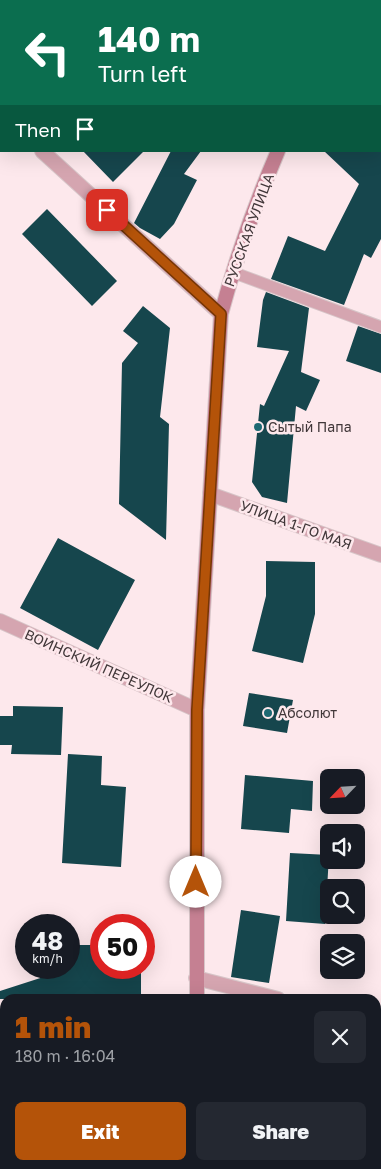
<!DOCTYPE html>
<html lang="en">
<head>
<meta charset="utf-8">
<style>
	:root { --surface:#171b24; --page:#242831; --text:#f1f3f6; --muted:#9ea1a6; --accent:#b45309 }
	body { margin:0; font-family:"Golos Text",sans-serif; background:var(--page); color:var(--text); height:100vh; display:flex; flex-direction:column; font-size:19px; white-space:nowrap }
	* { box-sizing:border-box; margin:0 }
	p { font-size:16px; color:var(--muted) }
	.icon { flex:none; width:28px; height:28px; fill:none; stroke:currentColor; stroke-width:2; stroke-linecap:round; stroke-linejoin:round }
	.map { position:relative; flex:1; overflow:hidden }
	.details { position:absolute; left:0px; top:994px; width:381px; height:176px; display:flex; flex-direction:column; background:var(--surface); border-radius:15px 15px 0 0; box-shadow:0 5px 20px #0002 }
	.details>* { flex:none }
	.banner { position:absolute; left:0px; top:0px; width:381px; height:152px; box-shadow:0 5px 20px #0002; background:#0b6e4f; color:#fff; overflow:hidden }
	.needle { width:32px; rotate:245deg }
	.fabs { position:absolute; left:320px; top:769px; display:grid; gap:10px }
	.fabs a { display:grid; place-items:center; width:45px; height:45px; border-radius:8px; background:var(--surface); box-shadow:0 5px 20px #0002; font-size:25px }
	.speed { position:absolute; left:15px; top:914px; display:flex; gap:10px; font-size:25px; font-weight:700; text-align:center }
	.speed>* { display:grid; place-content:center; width:65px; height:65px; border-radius:50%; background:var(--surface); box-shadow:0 5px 20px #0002; line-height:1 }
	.speed small { font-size:12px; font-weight:400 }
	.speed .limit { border:8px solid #d22; background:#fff; color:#111 }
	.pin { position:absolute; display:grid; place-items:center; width:42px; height:42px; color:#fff; margin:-21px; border-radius:10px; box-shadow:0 2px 8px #0006 }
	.me { position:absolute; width:55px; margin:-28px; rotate:0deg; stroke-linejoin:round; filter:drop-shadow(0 0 4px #0008) }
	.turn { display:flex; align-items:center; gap:18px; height:105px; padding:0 15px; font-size:22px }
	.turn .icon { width:65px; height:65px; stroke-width:2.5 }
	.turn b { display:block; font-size:35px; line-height:42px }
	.then { display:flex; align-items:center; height:48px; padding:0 15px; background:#0003; gap:10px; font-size:19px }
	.round { display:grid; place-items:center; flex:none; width:52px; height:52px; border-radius:8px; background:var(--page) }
	.summary { display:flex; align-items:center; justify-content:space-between; height:85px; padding:0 15px }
	h1 { font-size:30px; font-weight:800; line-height:38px; color:var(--accent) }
	.button { display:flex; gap:10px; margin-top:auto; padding:10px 15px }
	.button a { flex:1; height:58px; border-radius:8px; background:var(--accent); color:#fff; font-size:20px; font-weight:800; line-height:58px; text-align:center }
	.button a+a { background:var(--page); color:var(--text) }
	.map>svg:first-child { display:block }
	.green { fill:#fea1b9 }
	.building { fill:#16464d }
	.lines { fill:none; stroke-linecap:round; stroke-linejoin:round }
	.service-casing { stroke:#d7c5c8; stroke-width:13 }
	.minor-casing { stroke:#d7c5c8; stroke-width:16 }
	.secondary-casing { stroke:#d7c5c8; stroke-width:16 }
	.service { stroke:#d5a5b0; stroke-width:11 }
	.minor { stroke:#d5a5b0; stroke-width:14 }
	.secondary { stroke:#c58092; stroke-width:14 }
	.route-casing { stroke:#753606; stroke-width:12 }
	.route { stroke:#b45309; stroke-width:9 }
	.poi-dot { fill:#1d6872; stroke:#fde8ec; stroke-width:2 }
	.labels { text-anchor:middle; stroke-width:5; stroke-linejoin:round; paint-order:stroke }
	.street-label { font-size:14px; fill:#413739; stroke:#fde8ec }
	.poi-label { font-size:14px; fill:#413739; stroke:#fde8ec; text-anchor:start }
</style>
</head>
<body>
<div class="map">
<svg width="381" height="1169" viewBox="0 0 381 1169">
	<rect width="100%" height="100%" fill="#fde8ec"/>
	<!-- green -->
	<path class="green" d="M39,1165h127v4h-125z"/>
	<!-- building -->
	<path class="building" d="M381,139v100l-10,19 -7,-4 -20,51 -73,-26 17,-43 37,15 34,-67 -35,-33h56z
		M83,151h61l-31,31z
		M171,151h30l-17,23 13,6 -23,44 -14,15 -20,-11 -6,-5z
		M47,209l70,72 -25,25 -70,-72z
		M266,292l43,16 -8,64 19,8 -14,31 -10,-5 -9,97 -25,-6 -10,-15 8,-78 4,2 25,-55 -32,-4 6,-47z
		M143,306l27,22 -10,89 9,7 -3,116 -47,-36 3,-141 16,-20 -15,-12z
		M358,326l23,8v39l-35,-12z
		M58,538l77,42 -37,70 -78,-42z
		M266,561l49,1v52l-12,49 -51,-12 14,-55z
		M249,693l44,7 -6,33 -44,-7z
		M13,706l50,1 -2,48 -50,-1 1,-9h-12v-29h13z
		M68,754l34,2 -1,29 25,2 -5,80 -59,-4z
		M245,775l68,6 -1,30 -21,-2 -2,24 -48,-4z
		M290,853l39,2 -4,69 -39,-3z
		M241,910l39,6 -11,67 -38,-6z
		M69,945h32v23h40v31h-141v-8l59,-19v-4h10z"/>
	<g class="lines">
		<defs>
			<path id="service" d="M232,272l149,55"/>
			<path id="minor" d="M0,113l1,1
				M42,151l179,163
				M210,494l171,61
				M0,621l197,89
				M196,978l82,21
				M376,1025l5,1
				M0,1154l5,15"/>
			<path id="secondary" d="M339,1l1,-1
				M197,999v-289l24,-396c15,-56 34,-110 57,-163
				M199,1165v4"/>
		</defs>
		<!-- service casing -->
		<use href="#service" class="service-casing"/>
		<!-- minor casing -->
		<use href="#minor" class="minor-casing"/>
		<!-- secondary casing -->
		<use href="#secondary" class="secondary-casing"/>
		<!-- service -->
		<use href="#service" class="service"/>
		<!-- minor -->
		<use href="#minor" class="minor"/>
		<!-- secondary -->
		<use href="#secondary" class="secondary"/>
	</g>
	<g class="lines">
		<defs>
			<path id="route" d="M107,210l114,104 -24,396 -1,172"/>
		</defs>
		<!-- route casing -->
		<use href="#route" class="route-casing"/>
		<!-- route -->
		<use href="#route" class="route"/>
	</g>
	<!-- markers -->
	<g class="poi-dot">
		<circle cx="258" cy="427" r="5"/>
		<circle cx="268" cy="713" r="5"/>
	</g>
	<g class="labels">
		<!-- street labels -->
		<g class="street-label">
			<text transform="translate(249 230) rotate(-70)" y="5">РУССКАЯ УЛИЦА</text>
			<text transform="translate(296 525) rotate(20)" y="5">УЛИЦА 1-ГО МАЯ</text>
			<text transform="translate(99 666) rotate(24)" y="5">ВОИНСКИЙ ПЕРЕУЛОК</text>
		</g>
		<!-- poi labels -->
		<g class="poi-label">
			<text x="268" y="432">Сытый Папа</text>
			<text x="278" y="718">Абсолют</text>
		</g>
	</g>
</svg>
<div class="fabs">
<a><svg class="needle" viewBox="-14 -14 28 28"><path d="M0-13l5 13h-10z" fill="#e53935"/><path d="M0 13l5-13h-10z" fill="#9ea1a6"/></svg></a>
<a><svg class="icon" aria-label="sound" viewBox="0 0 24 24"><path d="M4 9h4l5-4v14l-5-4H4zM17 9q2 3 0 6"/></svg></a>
<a><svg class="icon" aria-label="search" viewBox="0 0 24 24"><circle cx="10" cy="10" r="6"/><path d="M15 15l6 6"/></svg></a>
<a><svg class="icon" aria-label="layers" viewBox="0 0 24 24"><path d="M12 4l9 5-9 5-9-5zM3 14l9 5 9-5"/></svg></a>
</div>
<div class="speed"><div>48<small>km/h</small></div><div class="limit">50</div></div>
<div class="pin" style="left:107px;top:210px;background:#d93025"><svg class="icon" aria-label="arrive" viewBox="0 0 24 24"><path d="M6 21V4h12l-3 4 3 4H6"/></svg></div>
<svg class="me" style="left:196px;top:882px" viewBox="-20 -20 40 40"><circle r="19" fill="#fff"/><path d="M0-13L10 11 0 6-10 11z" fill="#b45309"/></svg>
<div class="banner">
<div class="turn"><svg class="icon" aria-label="left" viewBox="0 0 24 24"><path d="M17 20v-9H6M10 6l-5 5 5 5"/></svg><div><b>140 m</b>Turn left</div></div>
<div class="then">Then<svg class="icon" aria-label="arrive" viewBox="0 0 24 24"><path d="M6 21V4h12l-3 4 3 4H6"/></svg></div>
</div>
<section class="details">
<div class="summary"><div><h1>1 min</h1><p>180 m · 16:04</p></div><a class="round"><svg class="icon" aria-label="close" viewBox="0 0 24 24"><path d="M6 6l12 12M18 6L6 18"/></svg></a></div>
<div class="button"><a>Exit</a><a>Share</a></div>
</section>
</div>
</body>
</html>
